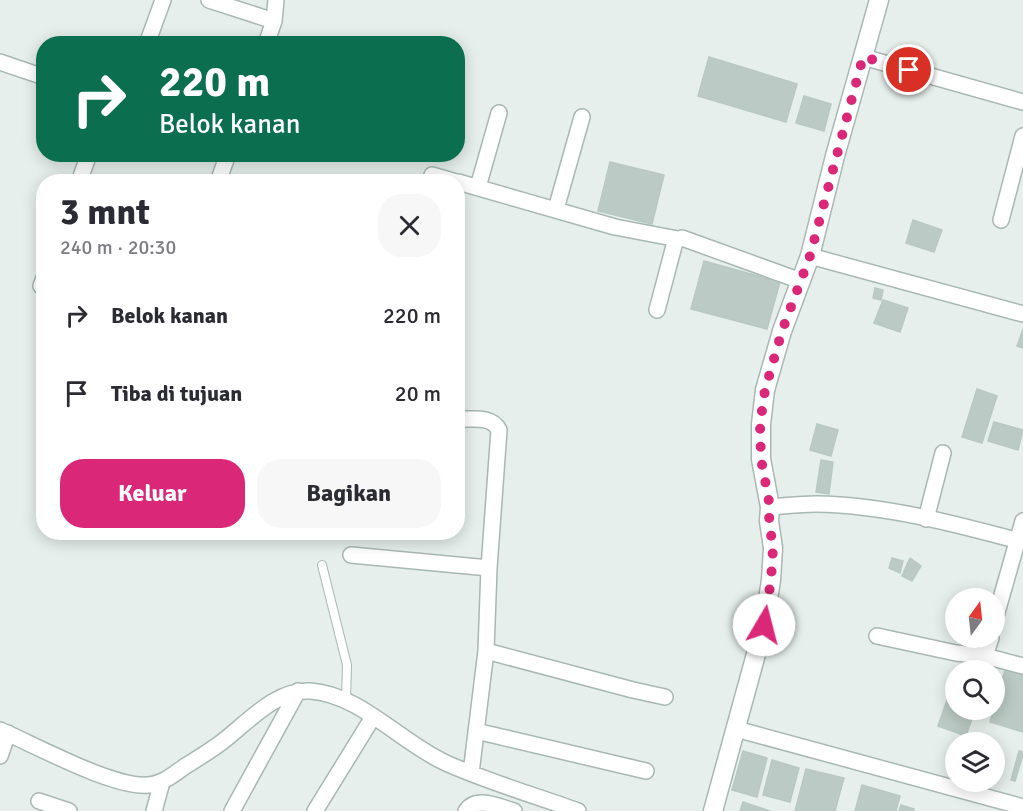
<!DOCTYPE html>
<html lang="id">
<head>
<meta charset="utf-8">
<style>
	:root { --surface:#fff; --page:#f7f7f7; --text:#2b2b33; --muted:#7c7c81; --accent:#db2777 }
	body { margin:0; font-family:Signika,sans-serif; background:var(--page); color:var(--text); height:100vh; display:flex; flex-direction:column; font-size:22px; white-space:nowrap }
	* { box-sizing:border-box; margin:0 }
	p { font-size:20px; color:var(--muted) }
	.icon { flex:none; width:33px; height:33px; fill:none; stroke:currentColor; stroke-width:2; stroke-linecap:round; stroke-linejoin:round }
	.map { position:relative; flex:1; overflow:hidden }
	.details { position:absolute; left:36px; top:174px; width:429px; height:366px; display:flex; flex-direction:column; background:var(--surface); border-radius:24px; box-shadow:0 3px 15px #0003 }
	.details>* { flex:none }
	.guide { position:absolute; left:36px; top:36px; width:429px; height:126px; border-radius:24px; box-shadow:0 3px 15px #0003; background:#0b6e4f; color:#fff; overflow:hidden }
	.needle { width:39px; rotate:15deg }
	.buttons { position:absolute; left:945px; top:588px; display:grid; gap:12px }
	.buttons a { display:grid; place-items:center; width:60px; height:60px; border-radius:50%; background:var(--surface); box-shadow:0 3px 15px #0003; font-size:30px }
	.pin { position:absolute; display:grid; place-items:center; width:51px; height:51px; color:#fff; margin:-26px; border:3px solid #fff; border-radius:50%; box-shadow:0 2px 6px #0007 }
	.me { position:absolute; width:66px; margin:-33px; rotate:8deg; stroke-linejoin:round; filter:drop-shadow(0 0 4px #0008) }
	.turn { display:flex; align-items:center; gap:21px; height:126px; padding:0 24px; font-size:27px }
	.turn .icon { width:78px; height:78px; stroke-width:2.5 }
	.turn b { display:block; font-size:42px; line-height:51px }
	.round { display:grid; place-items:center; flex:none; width:63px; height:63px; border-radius:24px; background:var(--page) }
	.head { display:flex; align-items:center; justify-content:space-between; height:102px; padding:0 24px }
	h1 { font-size:36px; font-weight:700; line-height:45px }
	.action { display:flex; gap:12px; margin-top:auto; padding:12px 24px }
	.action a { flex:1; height:69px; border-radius:24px; background:var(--accent); color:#fff; font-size:24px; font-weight:700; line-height:69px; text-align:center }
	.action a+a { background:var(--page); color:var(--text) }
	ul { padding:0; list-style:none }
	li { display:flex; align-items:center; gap:18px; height:78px; padding:0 24px }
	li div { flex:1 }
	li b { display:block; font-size:22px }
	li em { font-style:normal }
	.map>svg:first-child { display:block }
	.building { fill:#bbcac4; stroke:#b8c9c2; stroke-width:1.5 }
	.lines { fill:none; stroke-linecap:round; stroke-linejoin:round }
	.service-casing { stroke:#a8b8b2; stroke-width:10 }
	.minor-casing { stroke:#a8b8b2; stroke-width:18 }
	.tertiary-casing { stroke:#a8b8b2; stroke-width:21 }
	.service { stroke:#fff; stroke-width:8 }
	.minor { stroke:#fff; stroke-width:15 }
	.tertiary { stroke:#fff; stroke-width:18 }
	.route { stroke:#db2777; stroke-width:10; stroke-dasharray:0 18 }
</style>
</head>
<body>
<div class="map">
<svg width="1023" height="811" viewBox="0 0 1023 811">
	<rect width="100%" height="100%" fill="#e6efeb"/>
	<!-- building -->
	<path class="building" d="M709,57l88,27 -11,38 -88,-26z
		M804,96l27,8 -7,27 -28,-8z
		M610,162l54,13 -12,49 -54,-13z
		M913,220l29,10 -8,22 -28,-9z
		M704,261l76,21 -13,47 -76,-20z
		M875,288l8,2 -2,10 -8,-2z
		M883,300l25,8 -8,24 -26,-9z
		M1023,329v19l-6,-2z
		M977,389l20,7 -15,47 -20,-6z
		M994,422l29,8 -5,20 -30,-9z
		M817,424l21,6 -7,26 -21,-6z
		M821,460l12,2 -4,32 -13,-2z
		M892,558l11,3 -3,12 -11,-5z
		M910,558l11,8 -9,15 -10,-5z
		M1007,663l16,5v64l-33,-10z
		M955,677l1,33h19l-9,26 -28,-10z
		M743,751l24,7 -10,39 -25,-7z
		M1019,751l4,1v3l-8,26 -4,-1z
		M772,760l27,8 -9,34 -27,-7z
		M806,769l38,9 -9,33h-40z
		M862,785l38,11 -4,15h-41z
		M743,802l27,9h-30z
		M901,805l13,4 -1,2h-14z"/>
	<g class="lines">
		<defs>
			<path id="service" d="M322,565l25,100 -1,35"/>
			<path id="minor" d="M209,0l65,21
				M147,44l16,-44
				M266,44l8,-23 2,-21
				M863,57l160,45
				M0,62l44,15
				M432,175l24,7
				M79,182l10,-28
				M218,182l10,-28
				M458,182l157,45 63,12
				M478,187l21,-74
				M556,209l26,-92
				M1001,220l22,-84
				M810,256l213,58
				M41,286l3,-8
				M657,310l18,-68 7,-4 119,43
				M458,419c14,1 33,-4 41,11l-10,138
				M770,507c15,-1 30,-3 46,-3 69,1 140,20 207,38
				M926,519l17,-66
				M351,555l138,13 -3,83 -15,122
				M994,623l29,-102
				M877,636l79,17 29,3 38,10
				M486,651l147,39 32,7
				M985,656l6,-18
				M736,729l287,78
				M0,730c35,15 113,58 148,55 14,-1 25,-10 36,-18 13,-8 26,-16 38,-25 25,-19 54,-53 88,-51 50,3 91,52 136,72 42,19 88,32 132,48
				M476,731l170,40
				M0,756l8,-23
				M39,801l30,10
				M154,811l8,-29
				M232,811l66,-120
				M315,811l58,-94
				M466,811c10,-16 33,-4 48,0"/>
			<path id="tertiary" d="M713,811l51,-186 7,-45 2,-32 -4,-27 1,-14 -9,-48v-35l4,-34 17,-59 28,-75 25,-100 44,-156"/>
		</defs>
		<!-- service casing -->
		<use href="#service" class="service-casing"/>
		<!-- minor casing -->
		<use href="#minor" class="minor-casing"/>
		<!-- tertiary casing -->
		<use href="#tertiary" class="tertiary-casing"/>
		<!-- service -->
		<use href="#service" class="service"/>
		<!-- minor -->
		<use href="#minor" class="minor"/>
		<!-- tertiary -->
		<use href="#tertiary" class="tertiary"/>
	</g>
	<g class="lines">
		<!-- route -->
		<path class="route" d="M764,625l7,-45 2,-32 -4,-27 1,-14 -9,-48 -1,-35 5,-34 17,-59 28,-75 53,-199 46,13"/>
	</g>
</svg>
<div class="buttons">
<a><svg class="needle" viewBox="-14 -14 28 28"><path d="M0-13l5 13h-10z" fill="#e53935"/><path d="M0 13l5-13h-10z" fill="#7c7c81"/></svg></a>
<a><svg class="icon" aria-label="search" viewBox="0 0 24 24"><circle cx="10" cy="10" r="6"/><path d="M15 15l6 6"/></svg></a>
<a><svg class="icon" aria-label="layers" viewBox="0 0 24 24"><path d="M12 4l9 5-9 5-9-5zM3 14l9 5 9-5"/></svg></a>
</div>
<div class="pin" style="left:909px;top:70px;background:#d93025"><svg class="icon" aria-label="arrive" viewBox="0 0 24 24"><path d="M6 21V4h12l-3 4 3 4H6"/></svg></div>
<svg class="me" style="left:764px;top:625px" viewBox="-20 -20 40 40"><circle r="19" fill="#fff"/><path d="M0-13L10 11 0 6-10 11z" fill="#db2777"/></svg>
<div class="guide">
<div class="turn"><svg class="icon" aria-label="right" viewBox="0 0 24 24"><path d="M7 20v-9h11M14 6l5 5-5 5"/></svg><div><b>220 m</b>Belok kanan</div></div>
</div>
<section class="details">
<div class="head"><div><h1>3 mnt</h1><p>240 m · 20:30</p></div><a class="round"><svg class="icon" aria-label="close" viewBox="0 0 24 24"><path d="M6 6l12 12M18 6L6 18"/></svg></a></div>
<ul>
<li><svg class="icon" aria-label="right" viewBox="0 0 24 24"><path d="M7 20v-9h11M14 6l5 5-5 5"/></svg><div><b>Belok kanan</b></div><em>220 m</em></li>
<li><svg class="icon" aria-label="arrive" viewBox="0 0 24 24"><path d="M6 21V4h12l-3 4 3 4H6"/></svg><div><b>Tiba di tujuan</b></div><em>20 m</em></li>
</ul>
<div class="action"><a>Keluar</a><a>Bagikan</a></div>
</section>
</div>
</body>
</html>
